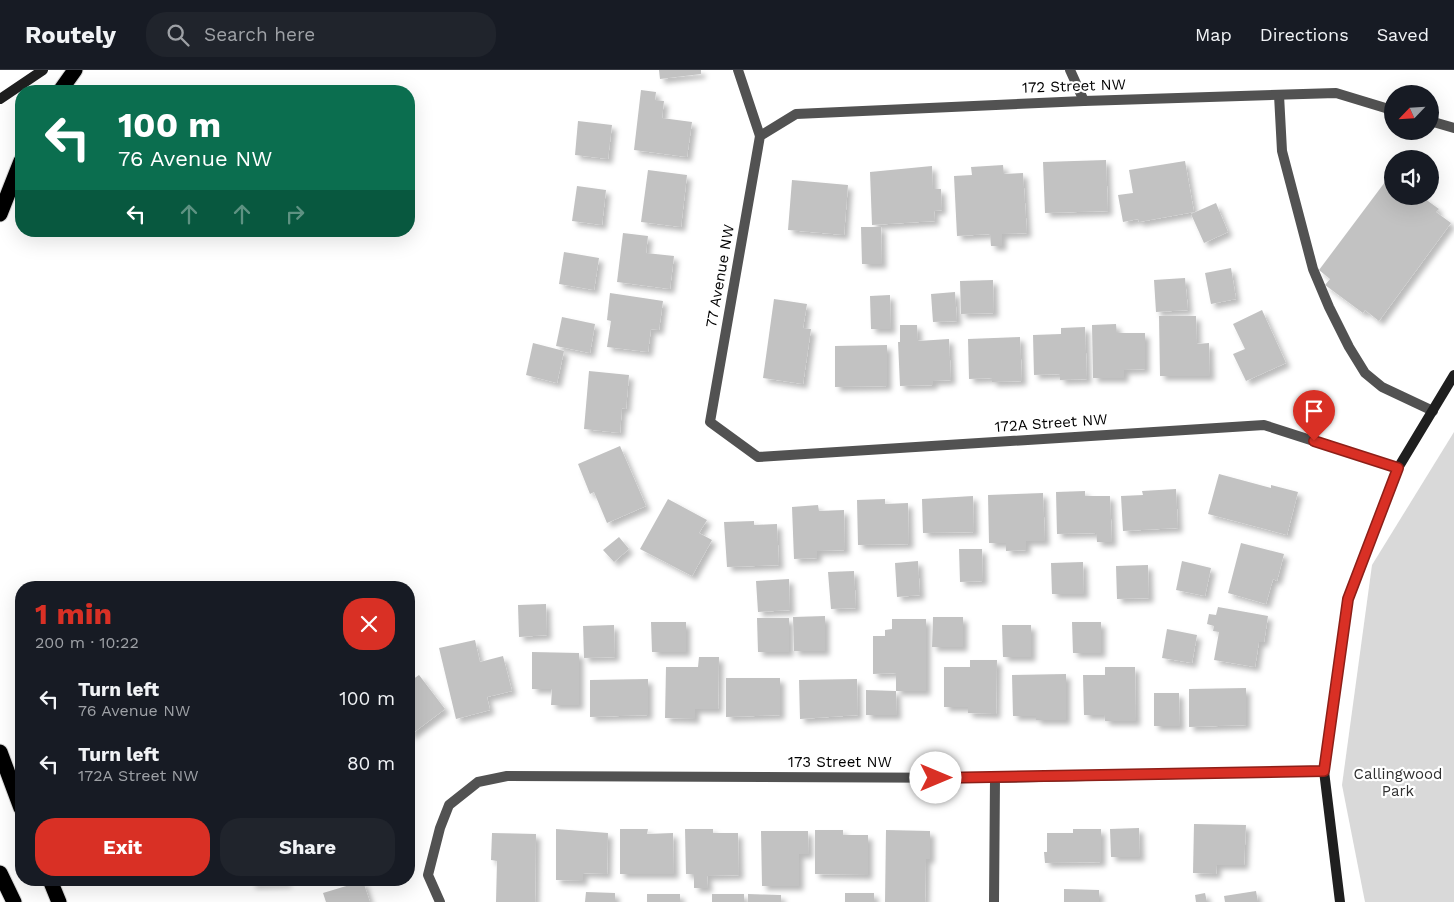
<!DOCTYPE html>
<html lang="en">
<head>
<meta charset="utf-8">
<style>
	:root { --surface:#171b24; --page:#20242c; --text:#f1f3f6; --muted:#9ea1a6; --line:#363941; --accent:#d93025 }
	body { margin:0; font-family:"Work Sans",sans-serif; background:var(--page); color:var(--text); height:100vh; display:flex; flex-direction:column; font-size:19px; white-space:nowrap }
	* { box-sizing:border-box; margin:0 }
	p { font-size:16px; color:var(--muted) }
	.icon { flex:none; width:28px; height:28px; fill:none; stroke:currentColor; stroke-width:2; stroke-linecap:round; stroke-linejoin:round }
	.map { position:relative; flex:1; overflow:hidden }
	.drawer { position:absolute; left:15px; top:511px; width:400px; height:305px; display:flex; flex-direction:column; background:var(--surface); border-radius:20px; box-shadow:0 5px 20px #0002 }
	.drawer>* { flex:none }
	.hud { position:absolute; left:15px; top:15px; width:400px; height:152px; border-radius:20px; box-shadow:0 5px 20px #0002; background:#0b6e4f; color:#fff; overflow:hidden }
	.needle { width:32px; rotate:245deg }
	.buttons { position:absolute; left:1384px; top:15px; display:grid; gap:10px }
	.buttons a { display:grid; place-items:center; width:55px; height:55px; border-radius:50%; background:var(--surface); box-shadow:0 5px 20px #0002; font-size:25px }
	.pin { position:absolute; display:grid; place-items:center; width:42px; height:42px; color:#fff; margin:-51px -21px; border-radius:50% 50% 50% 0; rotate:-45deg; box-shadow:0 0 5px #0007 }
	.pin .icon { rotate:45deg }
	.me { position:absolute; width:55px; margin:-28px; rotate:90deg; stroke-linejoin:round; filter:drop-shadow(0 0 4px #0008) }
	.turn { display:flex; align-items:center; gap:18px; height:105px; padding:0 20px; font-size:22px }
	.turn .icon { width:65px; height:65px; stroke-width:2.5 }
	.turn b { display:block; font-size:35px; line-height:42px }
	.lanes { display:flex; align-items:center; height:48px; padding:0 20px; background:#0003; justify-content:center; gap:25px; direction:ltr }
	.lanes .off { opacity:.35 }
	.round { display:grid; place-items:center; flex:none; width:52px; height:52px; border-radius:20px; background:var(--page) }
	.summary { display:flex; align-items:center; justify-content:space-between; height:85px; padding:0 20px }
	h1 { font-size:30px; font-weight:700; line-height:38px; color:var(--accent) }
	.button { display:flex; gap:10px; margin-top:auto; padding:10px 20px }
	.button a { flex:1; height:58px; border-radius:20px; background:var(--accent); color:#fff; font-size:20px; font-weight:700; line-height:58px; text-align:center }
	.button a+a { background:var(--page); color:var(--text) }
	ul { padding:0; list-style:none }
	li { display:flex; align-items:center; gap:15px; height:65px; padding:0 20px }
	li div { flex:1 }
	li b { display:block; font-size:19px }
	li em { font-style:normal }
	header { display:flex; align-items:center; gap:30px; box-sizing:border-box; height:70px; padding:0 25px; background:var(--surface); border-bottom:1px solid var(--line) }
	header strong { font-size:24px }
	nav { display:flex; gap:28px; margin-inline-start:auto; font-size:18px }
	.search { width:350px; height:45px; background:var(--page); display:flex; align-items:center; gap:12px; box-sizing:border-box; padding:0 18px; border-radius:20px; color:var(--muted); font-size:19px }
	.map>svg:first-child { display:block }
	.green { fill:#d9d9d9 }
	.building { fill:#c2c2c2; filter:url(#shadow) }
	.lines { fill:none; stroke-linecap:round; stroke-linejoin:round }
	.highway-casing { stroke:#dbdbdb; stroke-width:17 }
	.lane { stroke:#525252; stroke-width:10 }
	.street { stroke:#525252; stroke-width:10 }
	.secondary { stroke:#1f1f1f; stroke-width:10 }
	.highway { stroke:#000; stroke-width:15 }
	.route-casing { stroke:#8d1f18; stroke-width:12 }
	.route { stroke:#d93025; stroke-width:9 }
	.labels { text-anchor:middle; stroke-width:4.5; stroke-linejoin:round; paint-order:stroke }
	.street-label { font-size:15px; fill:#000; stroke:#fff }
	.park-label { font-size:15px; fill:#303030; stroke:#fff }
</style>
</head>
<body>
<header>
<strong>Routely</strong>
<div class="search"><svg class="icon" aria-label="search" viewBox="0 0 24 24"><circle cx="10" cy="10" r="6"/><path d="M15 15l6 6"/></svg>Search here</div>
<nav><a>Map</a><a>Directions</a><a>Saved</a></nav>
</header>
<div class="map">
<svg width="1454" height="832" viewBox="0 0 1454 832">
	<defs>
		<filter id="shadow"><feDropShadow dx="4.5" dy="4.5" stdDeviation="2.5" flood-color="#0004"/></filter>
	</defs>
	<rect width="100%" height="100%" fill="#fff"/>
	<!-- green -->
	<path class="green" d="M1454,362v470h-89l-23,-117 30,-220z"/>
	<!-- building -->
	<path class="building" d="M659,0h42v4l-41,5z
		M641,20l15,2 -1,8 9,1 -2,17 30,4 -5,35 -53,-7z
		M578,51l34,4 -4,34 -33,-4z
		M1106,90l2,51 -63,2 -2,-51z
		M1185,91l9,51 -55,10 -1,-3 -15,3 -5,-27 15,-2 -4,-23z
		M1003,95l1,9 19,-1 4,60 -25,1v12h-11l-1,-12 -33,2 -3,-60 18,-1 -1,-8z
		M932,96l1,23h8l1,21 -8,1 1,10 -63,4 -2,-53z
		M648,100l39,5 -6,52 -40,-5z
		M1392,109v17h29l18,13 -3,3 15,11 -72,98 -14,-11 -2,3 -38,-28 5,-6 -11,-9 66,-88 4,2z
		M792,110l56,5 -4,50 -56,-5z
		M577,116l29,4 -4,35 -30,-4z
		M1216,133l12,29 -24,11 -13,-29z
		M861,157h20l1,37h-20z
		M623,163l25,3 -2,17 28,3 -4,33 -53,-7z
		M564,182l35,6 -5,32 -35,-6z
		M1231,198l5,31 -25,5 -6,-31z
		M1185,208l3,32 -32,2 -2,-32z
		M993,210l1,33 -33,1 -1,-33z
		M955,222l2,29 -24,1 -2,-28z
		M610,223l53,8 -4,29 -8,-1 -3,23 -41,-5 4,-26 -4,-1z
		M890,225l1,34h-20l-1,-33z
		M774,229l33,5 -4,24 8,1 -8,55 -40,-6z
		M1262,240l24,53 -40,18 -13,-27 12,-5 -12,-25z
		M1159,246h37l1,28 12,-1 1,33h-50z
		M562,247l33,7 -5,29 -34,-7z
		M1116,254l1,9h28v36l-21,1v8h-31l-1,-53z
		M900,255h17l1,16 31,-2 2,41 -18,1v4l-33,1 -2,-44h2z
		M1085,257l2,52 -27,1v-6l-26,1 -1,-40 28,-1v-6z
		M1020,267l2,44 -30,1v-4l-23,1 -1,-40z
		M533,273l31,8 -7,32 -31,-8z
		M887,275v41l-52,1v-41z
		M589,301l40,4 -3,34 -4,-1 -2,25 -36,-4z
		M620,376l26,60 -39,17 -13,-31 -4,2 -12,-30z
		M1219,404l52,14v-3l27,7 -11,43 -79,-21z
		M1176,419l2,39 -55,3 -2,-35 22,-1 -1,-4z
		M1085,421v5h25l2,46h-15l-1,-9 -39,1 -1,-42z
		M1043,423l2,48h-19v9l-20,1v-8h-17l-1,-48z
		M973,426l1,36 -51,1 -1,-34z
		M668,429l39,21 -8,13 13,7 -20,36 -52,-27z
		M885,429v5l23,-1 1,41 -51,1 -1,-45z
		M818,435l1,6 25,-1 1,40 -28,1v7l-23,1 -2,-52z
		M754,451v4l23,-1 2,41 -52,2 -3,-45z
		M619,467l10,12 -15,13 -11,-12z
		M1241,473l43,11 -7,27 -4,-2 -7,25 -38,-11z
		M959,479h23l1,32 -23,1z
		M918,491l2,34 -23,2 -2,-34z
		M1182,491l29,7 -6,28 -29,-6z
		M1083,492l1,32h-32l-1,-31z
		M1148,495l1,33 -32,1 -1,-33z
		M854,501l2,37 -25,1 -3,-37z
		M789,509l1,31 -32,2 -2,-31z
		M546,534l1,31 -28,2 -1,-32z
		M1218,537l50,9 -4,26h-5l-4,25 -41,-7 5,-28 -6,-1 1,-5 -7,-2 2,-10 7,1z
		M825,546v35h-31l-1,-34z
		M933,547h30v30h-31z
		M757,548h32v34h-31z
		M892,549h34v72h-30v-18l-23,1v-38h12v-6l7,-1z
		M651,552h35v30h-34z
		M1072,552h29v31h-28z
		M614,555l1,32 -31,1 -1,-32z
		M1002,555h29v32h-28z
		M1167,559l30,6 -5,28 -30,-5z
		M475,570l5,22 23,-6 9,35 -25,6 3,13 -34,9 -17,-71z
		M532,582l47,1v52h-28l1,-16h-20z
		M699,587h20l-1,52h-23v10l-30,-1 1,-51h32z
		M970,590h27l-1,54 -28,-1v-6h-24v-40h26z
		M1105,597h30l1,54h-31l-1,-6h-20l-1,-40h22z
		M1066,604v46h-30v-4h-23l-1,-41z
		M419,605l26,34 -36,27v-54z
		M726,608h54v37l-54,2z
		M648,609v36l-58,2v-37z
		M857,609l1,36 -58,4 -1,-39z
		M1246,618v37l-57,2v-38z
		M866,620l30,1 1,24h-31z
		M1154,623h25l1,33h-26z
		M1194,754l52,1 -2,40h-27l-1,9 -23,-1z
		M1139,758l1,29h-29l-1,-28z
		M556,759l52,4 -1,41 -24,-1v8l-27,-1z
		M620,759h28l-1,5 26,-1 1,41h-54z
		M685,759h28v4h25l1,42 -32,1 1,12h-14v-14h-8z
		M1073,759h28v33l-56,1 -1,-11h3v-19h26z
		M815,760h28v5h25v40l-53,-1z
		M886,760l44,1v28h-4l-1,43h-40z
		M761,761h47l1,23h-10v32h-37z
		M492,763l44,1 -1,68h-39l1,-41 -6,-1z
		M251,810h36v3l-36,1z
		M363,811l7,21h-44l-3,-9z
		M1064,819l35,1v12h-35z
		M1256,821l2,11h-33l-1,-6z
		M586,822l29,1v9h-30z
		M845,823h29v9h-29z
		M1205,823l2,9h-11l-1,-7z
		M647,824h33v8h-33z
		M712,824h32v8h-32z
		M748,824l33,1v7h-33z"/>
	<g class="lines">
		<defs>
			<path id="highway" d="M60,21l15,-21
				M0,144l21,-53
				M0,682l21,56
				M0,803l14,29
				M50,810l9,22"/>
		</defs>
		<!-- highway casing -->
		<use href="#highway" class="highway-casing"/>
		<!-- lane -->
		<path class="lane" d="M738,0l22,66
			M1070,0l14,31
			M1279,25l3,56 31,118 16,38 20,40 16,26 17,14 51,24"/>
		<!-- street -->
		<path class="street" d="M1392,40l-56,-17 -252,8 -288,13 -36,22 -50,286 48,35 506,-32 134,43
			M1430,51l24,7
			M440,832l-12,-27 12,-47 9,-23 29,-23 29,-6 488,2 329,-7
			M994,832l1,-124"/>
		<!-- secondary -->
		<path class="secondary" d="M0,29l43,-29
			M1340,832l-16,-131 24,-172 50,-131 56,-93"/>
		<!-- highway -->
		<use href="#highway" class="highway"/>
	</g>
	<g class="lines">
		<defs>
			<path id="route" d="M936,708l388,-7 24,-172 50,-131 -84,-27"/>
		</defs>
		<!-- route casing -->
		<use href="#route" class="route-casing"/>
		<!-- route -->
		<use href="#route" class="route"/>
	</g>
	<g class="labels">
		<!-- street labels -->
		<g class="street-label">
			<text transform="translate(1074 16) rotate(-2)" y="5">172 Street NW</text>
			<text transform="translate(720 206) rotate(-80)" y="5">77 Avenue NW</text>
			<text transform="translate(1051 353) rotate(-4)" y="5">172A Street NW</text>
			<text x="840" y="697">173 Street NW</text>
		</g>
		<!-- park labels -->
		<g class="park-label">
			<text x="1398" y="709">Callingwood<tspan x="1398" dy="17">Park</tspan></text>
		</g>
	</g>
</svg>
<div class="buttons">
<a><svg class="needle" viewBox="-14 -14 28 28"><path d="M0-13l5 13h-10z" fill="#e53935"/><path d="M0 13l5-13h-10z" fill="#9ea1a6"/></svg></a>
<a><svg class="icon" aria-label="sound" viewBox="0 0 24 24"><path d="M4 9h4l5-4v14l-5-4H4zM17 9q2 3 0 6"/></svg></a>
</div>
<div class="pin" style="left:1314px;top:371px;background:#d93025"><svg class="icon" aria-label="arrive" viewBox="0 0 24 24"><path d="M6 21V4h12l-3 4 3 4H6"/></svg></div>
<svg class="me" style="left:936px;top:708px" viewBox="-20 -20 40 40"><circle r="19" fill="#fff"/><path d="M0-13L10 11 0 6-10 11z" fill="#d93025"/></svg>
<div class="hud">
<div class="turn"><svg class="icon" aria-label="left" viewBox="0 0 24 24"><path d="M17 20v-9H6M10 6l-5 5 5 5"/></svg><div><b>100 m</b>76 Avenue NW</div></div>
<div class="lanes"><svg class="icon" aria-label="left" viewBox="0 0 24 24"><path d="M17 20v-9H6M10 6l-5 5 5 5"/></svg><svg class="icon off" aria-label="ahead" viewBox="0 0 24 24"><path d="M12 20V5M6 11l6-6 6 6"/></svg><svg class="icon off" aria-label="ahead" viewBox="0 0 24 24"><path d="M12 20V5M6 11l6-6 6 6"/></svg><svg class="icon off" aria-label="right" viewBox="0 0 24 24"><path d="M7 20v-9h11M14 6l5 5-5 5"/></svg></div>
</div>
<section class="drawer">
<div class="summary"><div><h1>1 min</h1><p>200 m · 10:22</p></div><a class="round" style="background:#d93025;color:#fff"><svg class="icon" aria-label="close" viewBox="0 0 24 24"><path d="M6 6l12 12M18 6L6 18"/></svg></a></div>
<ul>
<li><svg class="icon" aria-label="left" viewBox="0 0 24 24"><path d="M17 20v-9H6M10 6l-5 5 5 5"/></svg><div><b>Turn left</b><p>76 Avenue NW</p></div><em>100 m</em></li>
<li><svg class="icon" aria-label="left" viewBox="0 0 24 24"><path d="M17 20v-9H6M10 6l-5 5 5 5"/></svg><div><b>Turn left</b><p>172A Street NW</p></div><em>80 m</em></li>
</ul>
<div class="button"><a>Exit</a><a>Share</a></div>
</section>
</div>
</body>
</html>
